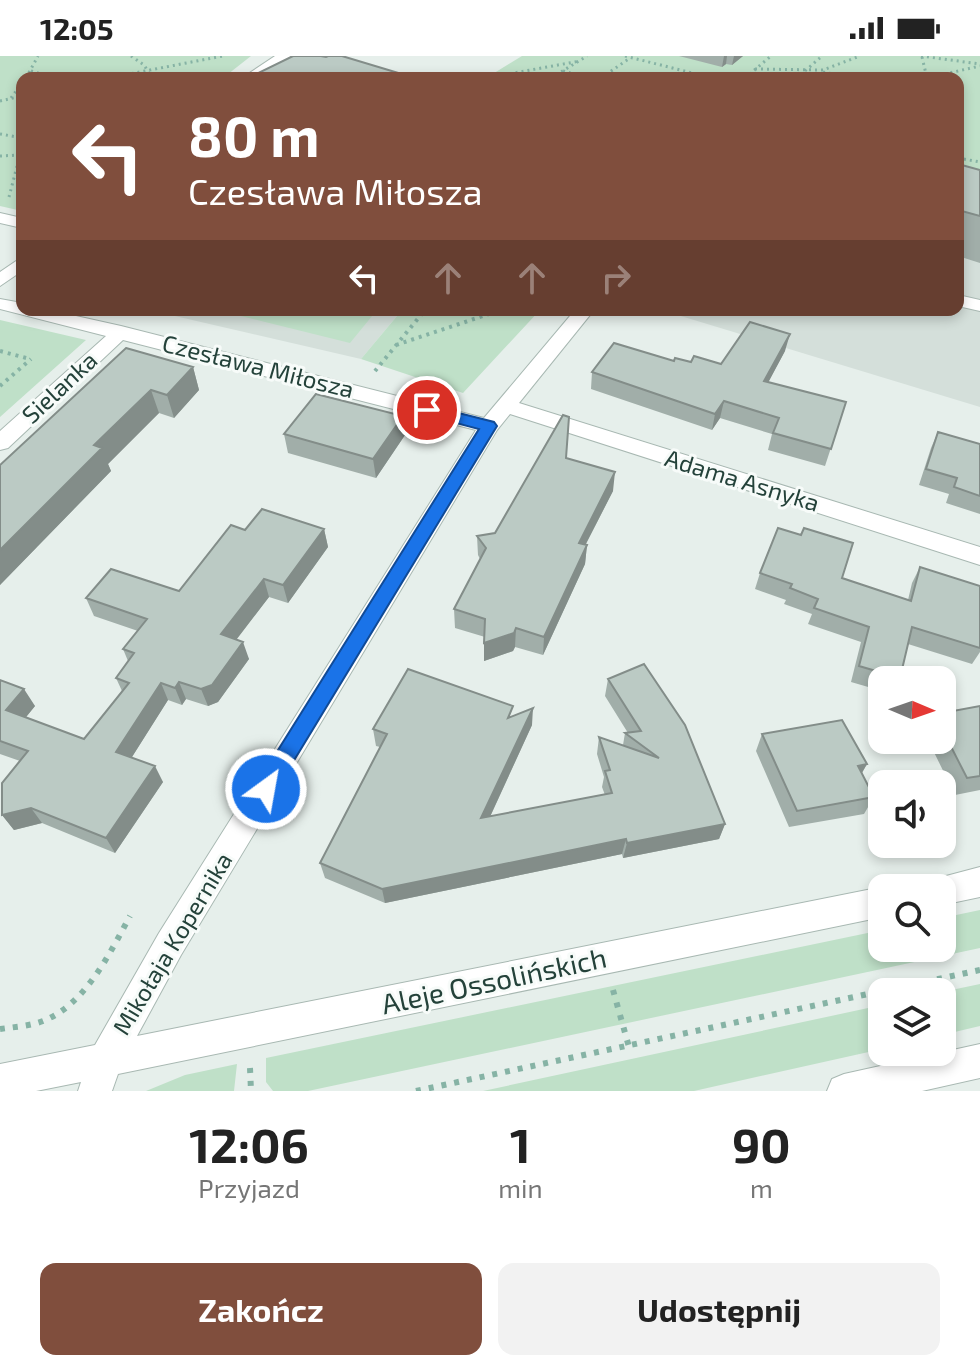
<!DOCTYPE html>
<html lang="pl">
<head>
<meta charset="utf-8">
<style>
	:root { --surface:#fff; --page:#f2f2f2; --text:#222; --muted:#767676; --accent:#804e3d }
	body { margin:0; font-family:"Exo 2",sans-serif; background:var(--page); color:var(--text); height:100vh; display:flex; flex-direction:column; font-size:30px; white-space:nowrap }
	* { box-sizing:border-box; margin:0 }
	p { font-size:26px; color:var(--muted) }
	.icon { flex:none; width:44px; height:44px; fill:none; stroke:currentColor; stroke-width:2; stroke-linecap:round; stroke-linejoin:round }
	.map { position:relative; height:1035px; overflow:hidden }
	.sheet { display:flex; flex-direction:column; background:var(--surface); flex:1 }
	.sheet>* { flex:none }
	.top-card { position:absolute; left:16px; top:16px; width:948px; height:244px; border-radius:16px; box-shadow:0 4px 12px #0003; background:#804e3d; color:#fff; overflow:hidden }
	.needle { width:52px; rotate:92deg }
	.buttons { position:absolute; left:868px; top:610px; display:grid; gap:16px }
	.buttons a { display:grid; place-items:center; width:88px; height:88px; border-radius:16px; background:var(--surface); box-shadow:0 4px 12px #0003; font-size:40px }
	.pin { position:absolute; display:grid; place-items:center; width:68px; height:68px; color:#fff; margin:-34px; border:4px solid #fff; border-radius:50%; box-shadow:0 2px 8px #0007 }
	.me { position:absolute; width:88px; margin:-44px; rotate:32deg; stroke-linejoin:round; filter:drop-shadow(0 0 6px #0008) }
	.turn { display:flex; align-items:center; gap:28px; height:168px; padding:0 40px; font-size:36px }
	.turn .icon { width:104px; height:104px; stroke-width:2.5 }
	.turn b { display:block; font-size:56px; line-height:68px }
	.lanes { display:flex; align-items:center; height:76px; padding:0 40px; background:#0003; justify-content:center; gap:40px; direction:ltr }
	.lanes .off { opacity:.35 }
	.eta { display:flex; justify-content:space-evenly; align-items:center; height:136px; text-align:center }
	.eta b { font-size:48px; font-weight:700; line-height:56px }
	.action { display:flex; gap:16px; margin-top:auto; padding:16px 40px }
	.action a { flex:1; height:92px; border-radius:16px; background:var(--accent); color:#fff; font-size:32px; font-weight:700; line-height:92px; text-align:center }
	.action a+a { background:var(--page); color:var(--text) }
	.status { display:flex; justify-content:space-between; align-items:center; height:56px; padding:0 40px; background:var(--surface); direction:ltr }
	.status svg { height:22px; fill:currentColor }
	.map>svg:first-child { display:block }
	.built { fill:#d4dfda }
	.green { fill:#bfe0c8 }
	.lines { fill:none; stroke-linecap:round; stroke-linejoin:round }
	.minor-casing { stroke:#a8b8b2; stroke-width:2 }
	.path-far2 { stroke:#86b3a5; stroke-width:3; stroke-dasharray:2 4; stroke-linecap:butt }
	.path-far1 { stroke:#86b3a5; stroke-width:4; stroke-dasharray:3 5; stroke-linecap:butt }
	.path { stroke:#86b3a5; stroke-width:6; stroke-dasharray:5 8; stroke-linecap:butt }
	.minor { fill:#fff; fill-rule:evenodd }
	.wall { fill:#a1aea9 }
	.shaded-wall { fill:#838d89 }
	.building { fill:#bbcac4; stroke:#838d89; stroke-width:2 }
	.route { fill:#1a73e8; stroke:#114b97; stroke-width:2 }
	.labels { text-anchor:middle; stroke-width:6; stroke-linejoin:round; paint-order:stroke }
	.street-label { font-size:24px; fill:#24423a; stroke:#f7fbf9 }
	.near-street-label { font-size:28px; fill:#24423a; stroke:#f7fbf9 }
</style>
</head>
<body>
<div class="status"><b>12:05</b><svg viewBox="0 0 49 12"><path d="M0 12V9h3v3zM5 12V6h3v6zM10 12V3h3v9zM15 12V0h3v12zM26 1h20v11H26zM47 4h2v5h-2z"/></svg></div>
<div class="map">
<svg width="980" height="1035" viewBox="0 0 980 1035">
	<rect width="100%" height="100%" fill="#e6efeb"/>
	<!-- built -->
	<path class="built" d="M958,152l22,7v192l-319,-97h297z
		M149,254h253l-41,49z"/>
	<!-- green -->
	<path class="green" d="M0,0h251l-28,22h-201v133l-22,-5z
		M522,0h458v126l-22,-6v-98h-372l-12,-3 -5,3h-67l-11,-3z
		M227,254h150l-27,33 -125,-31z
		M402,254h138l-77,83 -102,-34z
		M0,264l86,20 -86,77z
		M980,854v38l-672,143h-35l-7,-9v-24l616,-128v18h60v-30z
		M980,928v42l-38,9v-43z
		M882,949v44l-188,42h-211z
		M237,1008l-3,27h-88l39,-16z"/>
	<g class="lines">
		<defs>
			<path id="minor" d="M275,0h16l-33,22h-16z
				M0,157l22,5v10l-22,-5z
				M22,201v14l-22,15v-14z
				M958,239l22,5v11l-22,-5z
				M0,243l22,4v7h27l72,16 363,92 91,-108h19l-75,93 461,144v18l-470,-151 -13,16 -316,525 -44,81 745,-149 3,1h-3v29l-764,157 -6,17h-34l3,-9 -45,9h-36v-27l95,-19 64,-112 317,-503 -353,-90 -115,108 -8,2v-19l106,-95 -106,-27z
				M980,811v30l-38,8v-17h-14l3,-8z
				M980,988v34l-58,13h-95l5,-12 12,-5z"/>
		</defs>
		<!-- minor casing -->
		<use href="#minor" class="minor-casing"/>
		<!-- path-far2 -->
		<path class="path-far2" d="M131,0l13,9 8,13
			M625,0l87,22
			M921,0l59,8
			M922,1l5,21
			M755,13l68,1 37,-14
			M31,15l25,7
			M563,15l26,7
			M805,15l17,-15
			M823,16l30,6
			M492,21l88,-16
			M26,22l12,-22
			M108,22l115,-22
			M551,22l36,-22
			M601,22l29,-20
			M745,22l26,-22
			M927,22l53,-12
			M11,42l11,-15
			M0,45l22,-5
			M0,78l17,3 5,7
			M0,100l21,-1
			M958,102l22,4
			M9,141l13,-50"/>
		<!-- path-far1 -->
		<path class="path-far1" d="M396,289l105,-35
			M0,295l30,8
			M375,315l50,-61
			M0,330l31,-27"/>
		<!-- path -->
		<path class="path" d="M613,934l16,57
			M0,973c14,-2 30,-3 43,-8 42,-16 67,-68 87,-105
			M250,1012l1,23
			M416,1035l564,-121"/>
		<!-- minor -->
		<use href="#minor" class="minor"/>
	</g>
	<!-- wall -->
	<path class="wall" d="M679,0h64l-11,9 -6,-1 -4,3z
		M958,108l22,6v93l-22,-7z
		M785,295l-17,31 78,20 -21,64 -57,-16 4,-16 -52,-16 -8,12 -121,-41 1,-17 99,-10 30,2z
		M193,311l6,23 -25,28 -15,-5 -51,51 3,7 -111,114v-120z
		M403,360l2,19 -29,43 -88,-25 -4,-19z
		M938,376l42,12v70l-34,-11 3,-9 -30,-9 12,-37z
		M566,402l47,33 -27,53 1,1 -2,19 -42,91 -28,-8 -2,4 -29,10 1,-24 -30,-9 -1,-19 26,-50 -2,-4 -1,-19 18,-3z
		M324,473l4,18 -40,56 -19,-6 -33,42 13,20 -31,43 -10,4 -22,-7 -4,6 -14,-5 -36,57 31,25 -48,71 -73,-30 -28,7 -12,-15 18,-54 -20,-7v-74l35,26 -9,11 58,22 38,-48 -6,-13 12,-17 -5,-12 15,-18 -44,-15 -8,-18 93,-7 66,-61z
		M920,511l60,19v66l-8,12 -64,-20 -8,34 -1,2h-17v11l-31,-9 10,-40 -53,-18 4,-10 -28,-10 2,-4 -31,-11 5,-16 82,5 66,22 4,-17z
		M608,623l117,145 -6,15 -96,19 -1,-4 -237,49 -60,-25 -5,-15 60,-116 -4,-1 -3,-17 140,-13 19,9 -42,92 115,-22 -3,-8 2,-10 -7,-23 2,-17 24,8 2,-12h3l-23,-37z
		M980,650v84l-25,5 -27,-55h14v-27z
		M762,678l105,30 -5,9 12,24 -10,17 -75,13 -33,-76z"/>
	<!-- shaded-wall -->
	<path class="shaded-wall" d="M724,0h3l-1,8 -4,3z
		M734,0h9l-11,9z
		M790,278l-5,17 -25,47 4,-17z
		M193,311l6,23 -25,28 -7,-23z
		M151,334l8,23 -51,51 3,7 -111,114v-35l94,-105z
		M724,345l-4,17 -8,12 3,-16z
		M403,360l2,19 -29,43 -3,-19z
		M615,416l-2,19 -36,70 2,-18z
		M324,473l4,18 -40,56 -5,-18z
		M587,489l-2,19 -42,91 1,-18z
		M264,523l5,18 -42,55 -6,-18z
		M516,572l-1,19 -2,4 -29,10v-18z
		M243,586l6,17 -31,43 -10,4 -7,-17z
		M179,626l7,17 -4,6 -7,-17z
		M161,627l7,17 -43,68 -9,-16z
		M24,633l11,17 -17,21 -12,-17z
		M533,652l-1,17 -50,109 -1,-16z
		M867,708l-10,17 1,-15z
		M155,710l8,16 -48,71 -9,-15z
		M31,752l11,15 -28,7 -12,-15z
		M725,768l-6,15 -96,19 4,-15z
		M626,783l-4,15 -237,49 -3,-14z"/>
	<!-- building -->
	<path class="building" d="M293,0h28l5,1 2,-1h14l73,22h-167z
		M958,108l22,6v46l-22,-6z
		M750,266l40,12 -26,47 82,21 -15,47 -58,-16 6,-15 -55,-17 -9,13 -123,-42 22,-29 60,18 1,-3 16,4 3,-6 27,8z
		M126,292l67,19 -26,28 -16,-5 -57,55 8,3 -102,102v-85z
		M316,338l87,22 -30,43 -89,-25z
		M563,359l6,2 -3,41 49,14 -36,71 8,2 -43,92 -28,-9 -2,5 -30,10 1,-24 -31,-10 32,-61 -9,-12 18,-3z
		M938,376l42,12v52l-26,-9 3,-9 -31,-9z
		M262,453l62,20 -41,56 -19,-6 -43,55 22,8 -31,43 -11,4 -22,-7 -4,6 -14,-5 -45,69 39,14 -49,72 -75,-30 -29,7v-32l26,-32 -28,-10v-61l24,9 -18,21 78,29 45,-56 -13,-5 18,-25 -11,-4 24,-30 -61,-21 25,-29 68,22 52,-66 14,5z
		M778,472l23,7 3,-7 49,15 -11,35 69,23 9,-34 60,19v62l-68,-21 -12,51 -41,-12 10,-39 -55,-19 4,-9 -28,-11 2,-4 -32,-11z
		M644,608l41,61 40,99 -98,19 -1,-4 -244,50 -62,-26 67,-129 -14,-5 35,-60 105,37 -5,12 25,-10 -52,110 131,-25 -7,-22 5,-1 -11,-33 60,21 -34,-25 16,-2 -33,-52z
		M980,650v70l-13,2 -25,-49v-16z
		M842,664l25,44 -9,2 16,31 -77,14 -35,-77z"/>
	<!-- route -->
	<path class="route" d="M427,349l67,17 3,4 -224,369 -7,3 -8,-3 -3,-6 3,-7 221,-353 -57,-15 -2,-4z"/>
	<g class="labels">
		<!-- street labels -->
		<g class="street-label">
			<text transform="translate(258 311) rotate(14)" y="8">Czesława Miłosza</text>
			<text transform="translate(60 332) rotate(-43)" y="8">Sielanka</text>
			<text transform="translate(742 425) rotate(17)" y="8">Adama Asnyka</text>
			<text transform="translate(173 888) rotate(-59)" y="8">Mikołaja Kopernika</text>
		</g>
		<!-- near-street labels -->
		<g class="near-street-label">
			<text transform="translate(494 925) rotate(-12)" y="10">Aleje Ossolińskich</text>
		</g>
	</g>
</svg>
<div class="buttons">
<a><svg class="needle" viewBox="-14 -14 28 28"><path d="M0-13l5 13h-10z" fill="#e53935"/><path d="M0 13l5-13h-10z" fill="#767676"/></svg></a>
<a><svg class="icon" aria-label="sound" viewBox="0 0 24 24"><path d="M4 9h4l5-4v14l-5-4H4zM17 9q2 3 0 6"/></svg></a>
<a><svg class="icon" aria-label="search" viewBox="0 0 24 24"><circle cx="10" cy="10" r="6"/><path d="M15 15l6 6"/></svg></a>
<a><svg class="icon" aria-label="layers" viewBox="0 0 24 24"><path d="M12 4l9 5-9 5-9-5zM3 14l9 5 9-5"/></svg></a>
</div>
<div class="pin" style="left:427px;top:354px;background:#d93025"><svg class="icon" aria-label="arrive" viewBox="0 0 24 24"><path d="M6 21V4h12l-3 4 3 4H6"/></svg></div>
<svg class="me" style="left:266px;top:733px" viewBox="-20 -20 40 40"><circle r="17" fill="#1a73e8" stroke="#fff" stroke-width="3"/><path d="M0-11L8 9 0 5-8 9z" fill="#fff"/></svg>
<div class="top-card">
<div class="turn"><svg class="icon" aria-label="left" viewBox="0 0 24 24"><path d="M17 20v-9H6M10 6l-5 5 5 5"/></svg><div><b>80 m</b>Czesława Miłosza</div></div>
<div class="lanes"><svg class="icon" aria-label="left" viewBox="0 0 24 24"><path d="M17 20v-9H6M10 6l-5 5 5 5"/></svg><svg class="icon off" aria-label="ahead" viewBox="0 0 24 24"><path d="M12 20V5M6 11l6-6 6 6"/></svg><svg class="icon off" aria-label="ahead" viewBox="0 0 24 24"><path d="M12 20V5M6 11l6-6 6 6"/></svg><svg class="icon off" aria-label="right" viewBox="0 0 24 24"><path d="M7 20v-9h11M14 6l5 5-5 5"/></svg></div>
</div>
</div>
<section class="sheet">
<div class="eta">
<div><b>12:06</b><p>Przyjazd</p></div>
<div><b>1</b><p>min</p></div>
<div><b>90</b><p>m</p></div>
</div>
<div class="action"><a>Zakończ</a><a>Udostępnij</a></div>
</section>
</body>
</html>
